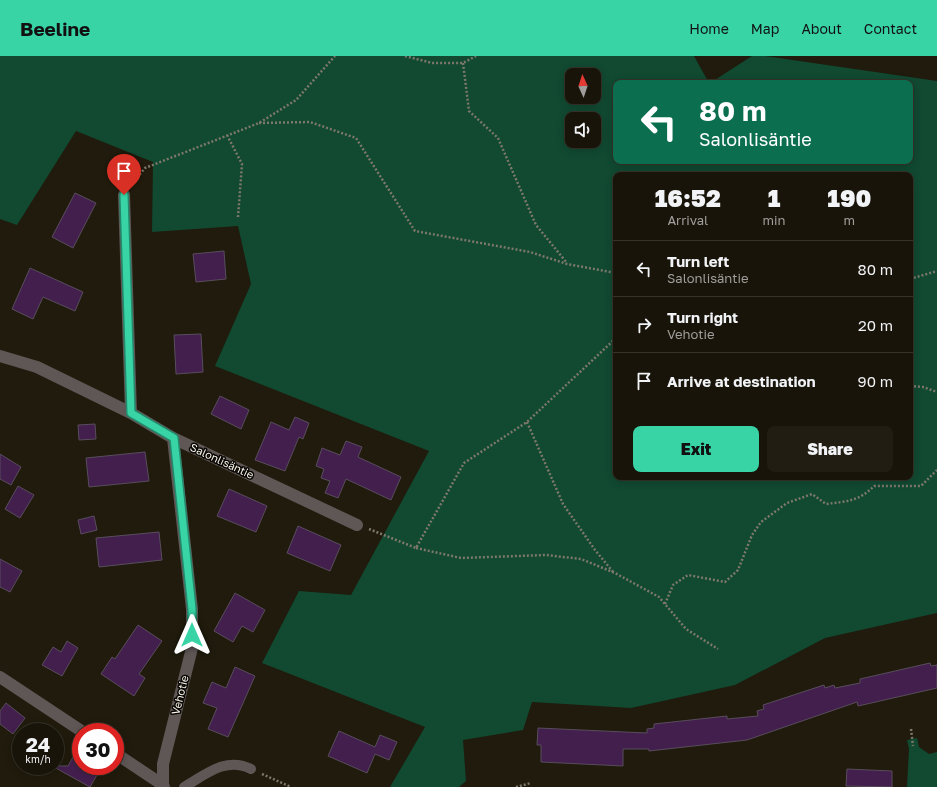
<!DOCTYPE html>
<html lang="en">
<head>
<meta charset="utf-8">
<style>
	:root { --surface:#181409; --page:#211d12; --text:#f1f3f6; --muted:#9f9e9c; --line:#36332a; --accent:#38d4a6 }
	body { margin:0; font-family:"Golos Text",sans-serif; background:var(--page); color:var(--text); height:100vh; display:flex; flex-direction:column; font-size:15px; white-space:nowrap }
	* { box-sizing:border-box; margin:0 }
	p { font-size:13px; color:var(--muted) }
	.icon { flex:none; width:22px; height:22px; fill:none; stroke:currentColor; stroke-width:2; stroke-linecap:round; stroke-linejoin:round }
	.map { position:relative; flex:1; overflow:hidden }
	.panel { position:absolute; left:613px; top:116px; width:300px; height:308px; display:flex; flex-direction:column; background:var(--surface); border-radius:8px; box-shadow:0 2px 10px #0003,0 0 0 1px var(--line) }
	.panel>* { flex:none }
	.top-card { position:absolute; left:613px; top:24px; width:300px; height:84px; border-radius:8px; box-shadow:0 2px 10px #0003,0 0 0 1px var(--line); background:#0b6e4f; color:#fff; overflow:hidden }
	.needle { width:26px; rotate:357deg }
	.controls { position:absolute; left:565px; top:12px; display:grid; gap:8px }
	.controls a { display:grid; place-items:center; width:36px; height:36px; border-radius:8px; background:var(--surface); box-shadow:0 2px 10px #0003,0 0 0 1px var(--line); font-size:20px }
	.speed { position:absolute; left:12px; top:667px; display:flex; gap:8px; font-size:20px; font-weight:700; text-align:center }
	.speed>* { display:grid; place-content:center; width:52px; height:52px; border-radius:50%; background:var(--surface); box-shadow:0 2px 10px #0003,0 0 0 1px var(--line); line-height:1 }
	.speed small { font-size:10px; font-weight:400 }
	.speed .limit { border:6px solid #d22; background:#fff; color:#111 }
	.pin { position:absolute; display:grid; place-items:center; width:34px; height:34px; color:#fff; margin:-41px -17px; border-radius:50% 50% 50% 0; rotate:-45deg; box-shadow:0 0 4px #0007 }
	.pin .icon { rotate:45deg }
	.me { position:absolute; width:44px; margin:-22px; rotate:0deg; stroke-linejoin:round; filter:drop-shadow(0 0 3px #0008) }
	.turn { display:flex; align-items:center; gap:14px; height:84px; padding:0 20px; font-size:18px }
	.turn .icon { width:52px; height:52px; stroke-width:2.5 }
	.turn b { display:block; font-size:28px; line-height:34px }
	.eta { display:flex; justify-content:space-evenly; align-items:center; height:68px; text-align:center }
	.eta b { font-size:24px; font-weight:800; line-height:28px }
	.primary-button { display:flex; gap:8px; margin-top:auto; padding:8px 20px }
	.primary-button a { flex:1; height:46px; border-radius:8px; background:var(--accent); color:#111; font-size:16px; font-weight:800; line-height:46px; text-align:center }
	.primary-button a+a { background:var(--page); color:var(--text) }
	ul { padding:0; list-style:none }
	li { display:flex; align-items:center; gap:12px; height:56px; padding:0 20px; border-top:1px solid var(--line) }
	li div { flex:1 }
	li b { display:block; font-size:15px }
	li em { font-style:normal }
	header { display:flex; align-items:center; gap:24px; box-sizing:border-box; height:56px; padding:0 20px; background:var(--accent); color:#111 }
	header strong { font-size:19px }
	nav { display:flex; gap:22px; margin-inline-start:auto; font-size:14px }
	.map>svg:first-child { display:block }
	.green { fill:#114931; fill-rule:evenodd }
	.building { fill:#431f4e; stroke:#584d5c }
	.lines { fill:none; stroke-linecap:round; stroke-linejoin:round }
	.path { stroke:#7c786b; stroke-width:2.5; stroke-dasharray:2 2; stroke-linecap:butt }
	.lane { stroke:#5f5656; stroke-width:10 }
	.street { stroke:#5f5656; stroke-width:12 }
	.route-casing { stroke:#248a6c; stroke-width:10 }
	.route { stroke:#38d4a6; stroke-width:7 }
	.labels { text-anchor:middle; stroke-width:3; stroke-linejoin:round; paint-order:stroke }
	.street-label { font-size:11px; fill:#f8f5eb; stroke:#080602 }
</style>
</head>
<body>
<header>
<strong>Beeline</strong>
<nav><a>Home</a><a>Map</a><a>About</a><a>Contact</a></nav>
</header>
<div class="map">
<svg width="937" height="731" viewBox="0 0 937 731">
	<rect width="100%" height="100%" fill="#201b0c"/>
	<!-- green -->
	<path class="green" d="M0,0h694l15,27h-93v78h294v-78h-200l42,-27h13l172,25v532l-112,25 -90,47 -104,23 -99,-6 -9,28 -60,10 3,41 -7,6h-69l35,-60 -163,-64 37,-72 52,4 78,-144 -214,-85 36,-82 -13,-58 -86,6 1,-70 -77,-31 -59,94 -17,-6zM572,19h22v22h-22zM572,63h22v22h-22zM616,119h294v302h-294z
		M917,682l2,9 10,7 8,-2v35h-30l2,-38 -2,-9z"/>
	<!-- building -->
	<path class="building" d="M75,137l21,10 -23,45 -21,-11z
		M224,195l2,28 -30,3 -3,-28z
		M30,212l53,24 -8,19 -32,-14 -10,22 -21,-10z
		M201,278l2,38 -27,2 -2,-39z
		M220,340l29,14 -8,19 -30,-15z
		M295,361l14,6 -6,16 -4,-2 -14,34 -30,-11 16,-38 18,8z
		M95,368l1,15 -17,1 -1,-15z
		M346,385l16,6 -4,10 43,20 -10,23 -45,-21 -8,19 -13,-5 5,-12 -9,-3 3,-9 -8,-3 6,-18 18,7z
		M145,396l4,29 -60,6 -3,-29z
		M0,398l21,13 -10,18 -11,-6z
		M18,430l16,9 -14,23 -15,-9z
		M229,433l38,17 -11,26 -39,-16z
		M94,460l3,14 -16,4 -3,-14z
		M298,470l43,19 -11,26 -43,-18z
		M159,476l3,28 -63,7 -3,-29z
		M0,503l22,12 -12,21 -10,-5z
		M235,537l30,17 -12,22 -11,-6 -9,16 -19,-11z
		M138,569l24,16 -23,33 6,4 -11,18 -33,-22 11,-17 3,2z
		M67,585l11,7 -16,28 -20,-11 11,-18 8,5z
		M930,607l1,3 6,-1v23l-79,18 -1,-4 -110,38 -98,11v-2h-26v17l-82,-4v-17h-4l1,-17 109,5v-4l7,-1v-4l73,-8v3l31,-3 -1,-5 7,-2 -1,-4 61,-20 1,3 9,-3 1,3 25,-5v-4z
		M235,611l20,9 -27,61 -20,-8 9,-21 -14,-5 9,-21 14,6z
		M6,647l19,15 -12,16 -13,-10v-13z
		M339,675l36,16 5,-12 17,7 -8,18 -14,-6 -8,19 -39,-17z
		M81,687v23h12l-3,5 7,4 -7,12 -38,-21h16z
		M847,713l45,2v16l-46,-1z"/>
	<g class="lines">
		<!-- path -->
		<path class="path" d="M405,0l27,7h31l13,-7
			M463,7l6,48 29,27 38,87 31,38
			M259,67l51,-1 46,16 59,93 115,21 37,12 49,9
			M227,79l15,29 -4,53
			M132,128l13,-16 114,-45 37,-23 39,-44
			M910,223l27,-8
			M910,330l13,1 14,5
			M527,366l36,82 32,46 19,23
			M369,473l47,19 48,-85 63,-41 89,-84
			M416,492l45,10 85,-3 35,4 34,14 44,24 27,32 32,20
			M665,548l8,-19 15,-10 37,7 13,-12 14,-35 9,-13 26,-19 25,-9 14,10c21,-3 32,-2 48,-18h47l16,-16
			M911,673l2,17
			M262,718l29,13
			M516,731l15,-4"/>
		<!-- lane -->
		<path class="lane" d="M184,731c21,-12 42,-31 67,-18"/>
		<!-- street -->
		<path class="street" d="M124,139l7,218
			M0,300l37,11 94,46 42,25 184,87
			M0,621l83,55
			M115,697l48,32 1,2
			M163,729v-21l29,-116v-39l-19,-171"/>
	</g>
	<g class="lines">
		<defs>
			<path id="route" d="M124,139l7,218 43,25 18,171v26"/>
		</defs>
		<!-- route casing -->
		<use href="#route" class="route-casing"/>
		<!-- route -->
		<use href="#route" class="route"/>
	</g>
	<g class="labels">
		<!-- street labels -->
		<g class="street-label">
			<text transform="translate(222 405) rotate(25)" y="4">Salonlisäntie</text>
			<text transform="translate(180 639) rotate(-76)" y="4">Vehotie</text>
		</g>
	</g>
</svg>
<div class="controls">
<a><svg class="needle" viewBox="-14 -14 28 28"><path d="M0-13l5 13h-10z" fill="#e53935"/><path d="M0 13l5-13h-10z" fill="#9f9e9c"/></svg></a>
<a><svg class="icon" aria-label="sound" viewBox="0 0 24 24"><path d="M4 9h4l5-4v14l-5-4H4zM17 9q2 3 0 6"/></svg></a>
</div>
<div class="speed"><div>24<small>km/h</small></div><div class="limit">30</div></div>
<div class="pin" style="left:124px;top:139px;background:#d93025"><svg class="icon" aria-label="arrive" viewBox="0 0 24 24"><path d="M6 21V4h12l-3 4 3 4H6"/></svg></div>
<svg class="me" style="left:192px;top:579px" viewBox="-20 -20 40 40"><path d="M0-17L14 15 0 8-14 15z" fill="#38d4a6" stroke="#fff" stroke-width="4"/></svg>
<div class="top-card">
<div class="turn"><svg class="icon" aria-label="left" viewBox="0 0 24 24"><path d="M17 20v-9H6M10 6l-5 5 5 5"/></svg><div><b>80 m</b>Salonlisäntie</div></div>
</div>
<section class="panel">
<div class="eta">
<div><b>16:52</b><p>Arrival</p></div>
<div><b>1</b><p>min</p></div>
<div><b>190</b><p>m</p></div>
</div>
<ul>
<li><svg class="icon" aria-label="left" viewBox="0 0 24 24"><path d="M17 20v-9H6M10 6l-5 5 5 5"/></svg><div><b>Turn left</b><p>Salonlisäntie</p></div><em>80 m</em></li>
<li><svg class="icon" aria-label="right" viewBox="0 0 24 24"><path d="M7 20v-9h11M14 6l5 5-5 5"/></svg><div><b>Turn right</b><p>Vehotie</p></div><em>20 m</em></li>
<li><svg class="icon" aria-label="arrive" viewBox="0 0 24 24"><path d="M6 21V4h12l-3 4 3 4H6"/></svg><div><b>Arrive at destination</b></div><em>90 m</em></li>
</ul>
<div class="primary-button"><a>Exit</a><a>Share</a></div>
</section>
</div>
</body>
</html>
